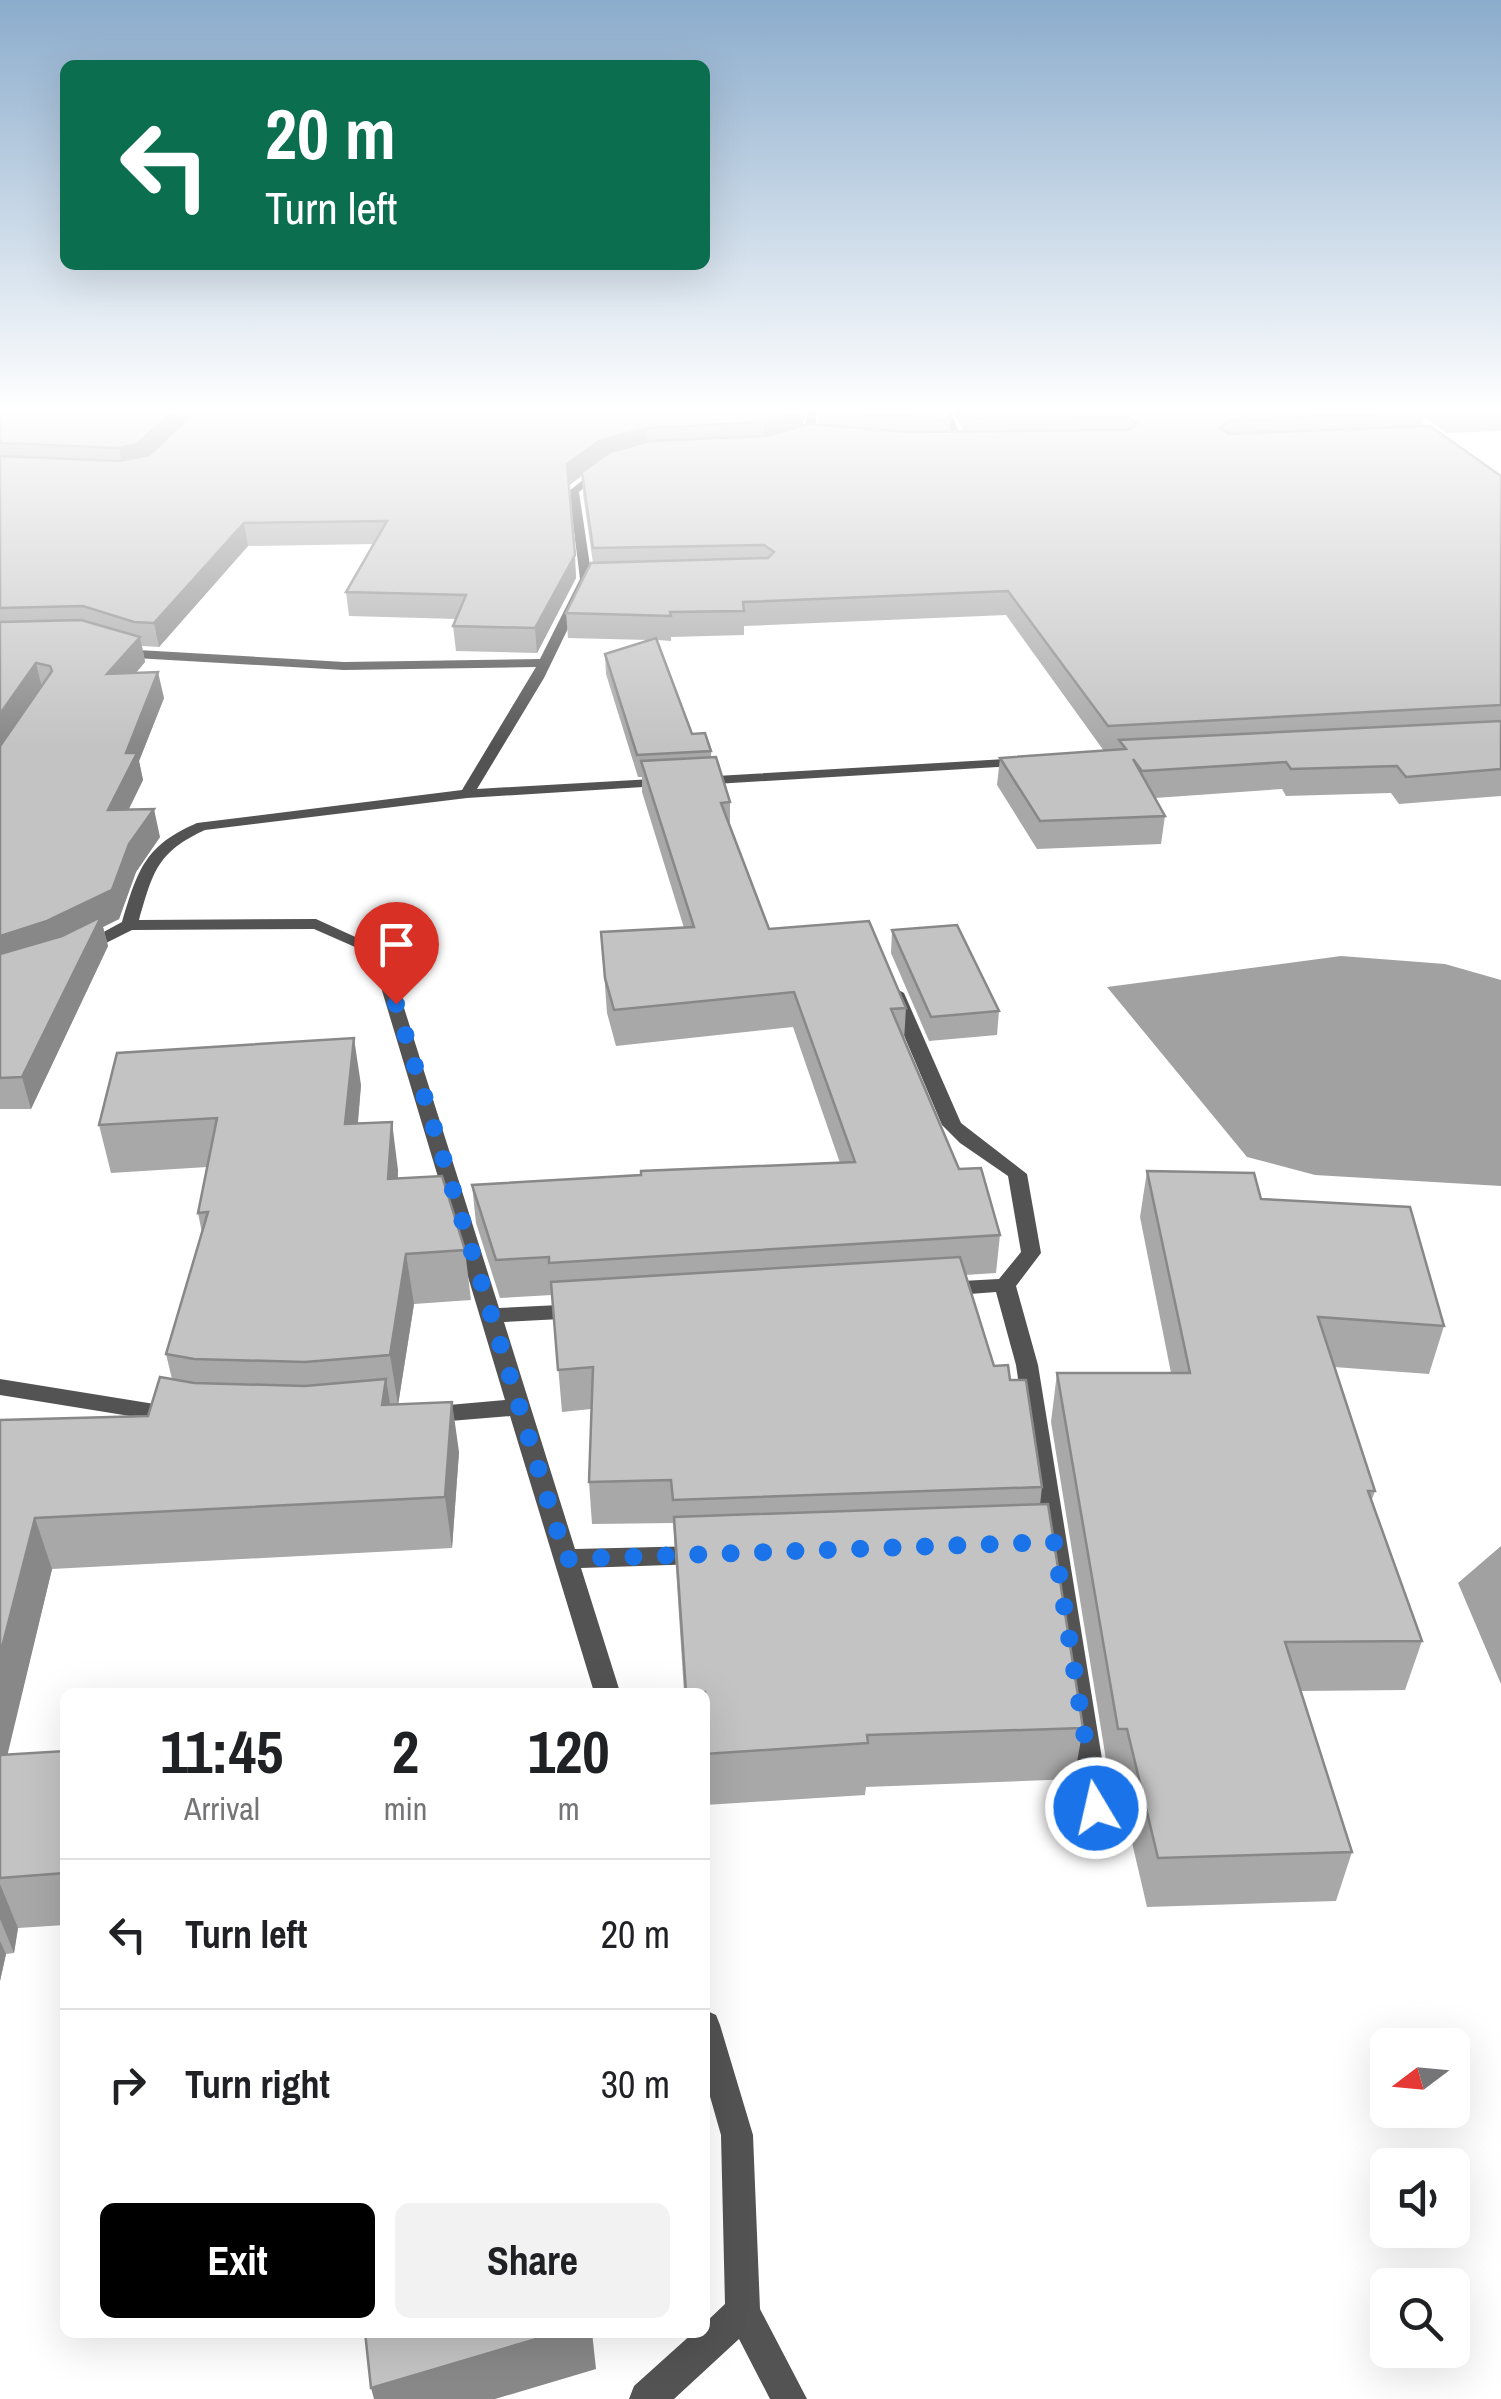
<!DOCTYPE html>
<html lang="en">
<head>
<meta charset="utf-8">
<style>
	:root { --surface:#fff; --page:#f2f2f2; --text:#202124; --muted:#757577; --line:#e0e0e0; --accent:#000 }
	body { margin:0; font-family:"Archivo Narrow",sans-serif; background:var(--page); color:var(--text); height:100vh; display:flex; flex-direction:column; font-size:38px; white-space:nowrap }
	* { box-sizing:border-box; margin:0 }
	p { font-size:32px; color:var(--muted) }
	.icon { flex:none; width:55px; height:55px; fill:none; stroke:currentColor; stroke-width:2; stroke-linecap:round; stroke-linejoin:round }
	.map { position:relative; flex:1; overflow:hidden }
	.drawer { position:absolute; left:60px; top:1688px; width:650px; height:650px; display:flex; flex-direction:column; background:var(--surface); border-radius:15px; box-shadow:0 10px 40px #0002 }
	.drawer>* { flex:none }
	.banner { position:absolute; left:60px; top:60px; width:650px; height:210px; border-radius:15px; box-shadow:0 10px 40px #0002; background:#0b6e4f; color:#fff; overflow:hidden }
	.needle { width:65px; rotate:254deg }
	.buttons { position:absolute; left:1370px; top:2028px; display:grid; gap:20px }
	.buttons a { display:grid; place-items:center; width:100px; height:100px; border-radius:15px; background:var(--surface); box-shadow:0 10px 40px #0002; font-size:50px }
	.pin { position:absolute; display:grid; place-items:center; width:85px; height:85px; color:#fff; margin:-102px -42px; border-radius:50% 50% 50% 0; rotate:-45deg; box-shadow:0 0 10px #0007 }
	.pin .icon { rotate:45deg }
	.me { position:absolute; width:110px; margin:-55px; rotate:351deg; stroke-linejoin:round; filter:drop-shadow(0 0 8px #0008) }
	.turn { display:flex; align-items:center; gap:35px; height:210px; padding:0 40px; font-size:45px }
	.turn .icon { width:130px; height:130px; stroke-width:2.5 }
	.turn b { display:block; font-size:70px; line-height:85px }
	.eta { display:flex; justify-content:space-evenly; align-items:center; height:170px; text-align:center }
	.eta b { font-size:60px; font-weight:700; line-height:70px }
	.action { display:flex; gap:20px; margin-top:auto; padding:20px 40px }
	.action a { flex:1; height:115px; border-radius:15px; background:var(--accent); color:#fff; font-size:40px; font-weight:700; line-height:115px; text-align:center }
	.action a+a { background:var(--page); color:var(--text) }
	ul { padding:0; list-style:none }
	li { display:flex; align-items:center; gap:30px; height:150px; padding:0 40px; border-top:2px solid var(--line) }
	li div { flex:1 }
	li b { display:block; font-size:38px }
	li em { font-style:normal }
	.map>svg:first-child { display:block }
	.water { fill:#a1a1a1 }
	.lines { fill:none; stroke-linecap:round; stroke-linejoin:round }
	.street { fill:#535353; fill-rule:evenodd }
	.wall { fill:#a8a8a8 }
	.shaded-wall { fill:#888 }
	.building { fill:#c3c3c3; stroke:#888; stroke-width:2.5 }
	.route { stroke:#1a73e8; stroke-width:18; stroke-dasharray:0 32.4 }
</style>
</head>
<body>
<div class="map">
<svg width="1501" height="2399" viewBox="0 0 1501 2399">
	<rect width="100%" height="100%" fill="#fff"/>
	<!-- water -->
	<path class="water" d="M1341,956l104,8 56,16v206l-186,-11 -68,-18 -140,-170z
		M1501,1546v138l-43,-101z"/>
	<g class="lines">
		<!-- street -->
		<path class="street" d="M808,410h10l-5,28 -20,5v-4l10,-3z
			M940,410h10l15,37 -9,-2z
			M598,468l9,2 -28,22 13,87 -48,99 -67,111 193,-11 7,4 -2,3 -208,13 -262,32c-48,22 -52,42 -66,90l177,-1 70,32 113,357 81,-4 11,7 -11,7 -76,4 71,227 124,-3 9,2 3,7 -3,7 -9,2 -118,4 39,124h-26l-84,-276 -84,7 -8,-2 -3,-6 3,-6 8,-2 79,-7 -134,-446 -57,-25 -182,1 -44,22h-12l-2,-4 48,-26c16,-52 22,-76 75,-99l265,-33 74,-123 -192,3 -209,-12 -16,-9v-6h8l11,7 206,12 196,-3 40,-80 -11,-88z
			M1024,758l7,4 -2,3 -330,20 -7,-4 7,-4z
			M895,988l9,5 57,130 66,51 14,79 -25,33 22,79 72,443 -4,9 -10,3 -10,-3 -4,-9 -66,-443 -20,-73 -53,4 -11,-7 11,-7 56,-3 22,-27 -13,-76 -48,-33 -18,-18 -56,-132z
			M0,1379l173,28 8,2 3,6 -3,6 -8,2 -173,-28z
			M705,2010l11,5 4,10 33,110 7,174 47,90h-37l-31,-60 -65,60h-45l5,-13 60,-54h11v-9l20,-19 -4,-169 -16,-56z"/>
	</g>
	<!-- wall -->
	<path class="wall" d="M0,410h807l-5,16 16,-1v-15l132,9v12h14l-12,-21h549v21l-54,2 -23,-16 -2,9 79,50v320l-102,8 -8,-11 -105,3 -4,-7 -127,9 10,18 -4,28 -124,5 -40,-64 3,-27 104,-7 -98,-136 -262,11v9l-73,2v4l-14,-1 35,94 19,17v6l19,45v23l39,104 137,79 -2,33 55,128 41,66 -4,38 -31,2 29,91 16,14 32,107 -2,18 43,223 -9,51 -208,8 -1,8 -160,10v-113h-21l-11,-169 -81,1 -3,-42 2,-73 -29,3 -10,-117 -52,3 -24,-75 -4,-38 368,-22 -47,-136 -177,19 -9,-33 -6,-81 83,-4 -42,-136v-15h-4l-32,-103 -1,-20 43,-14 -80,-2 -2,-25 27,-50 -10,-69 -1,-18 -14,10 8,92 -39,75 -81,-2 -3,-25 4,-7 -108,-3 -3,-24 28,-48 -126,2 -89,101 -17,-1 3,16 -9,11 28,25 -25,63 4,19 -15,29 32,28 -24,35 -17,47 -16,8 5,19 -77,163h-31z
		M892,930l107,81 -2,24 -68,6 -38,-88z
		M361,1085l-3,39 40,46v9l67,71 6,50 -57,4 -16,101 61,47 -7,96 -400,21 -45,185 58,-3v174l-47,3 -4,25 -8,1 -6,27v-561l148,-4 24,-37 -6,-25 36,-121 -4,-20 9,-46 -96,6 -12,-48z
		M1147,1171l114,28 183,127 -15,48 -95,-7 41,124 -4,11 51,139 -17,49 -104,1 51,161 -16,49 -189,6 -30,-129h-8l-58,-356 6,-49h114l-31,-156z"/>
	<!-- shaded-wall -->
	<path class="shaded-wall" d="M175,410h25l-59,56 -18,3 -4,-21z
		M801,410h6l-7,23 -36,10v-21z
		M647,428l1,20 -48,14 -32,24 -1,-22 32,-23z
		M244,523l4,23 -89,101 -5,-24z
		M575,555l1,23 -39,75 -2,-25z
		M140,637l5,25 -32,37 -6,-25z
		M36,663l6,25 -42,62v-36z
		M158,672l6,26 -25,63 4,19 -28,58 -7,-28 18,-57z
		M154,809l6,28 -24,35 -17,47 -16,8 5,19 -77,163 -9,-32 -22,-108v-33l129,-92z
		M354,1038l7,47 -8,88 -8,-49z
		M392,1122l6,48 -3,58 -7,-49z
		M406,1254l8,50 -16,101 -8,-50z
		M386,1379l8,50 -12,-24z
		M452,1402l7,50 -7,96 -7,-51z
		M35,1518l17,51 -52,217v-131z
		M0,1884l18,44 -4,25 -14,-34z
		M0,1941l6,13 -6,27z
		M560,2332h32l4,37 -101,30h-121l-3,-11z"/>
	<!-- building -->
	<path class="building" d="M0,410h175l-38,34 -18,4 -119,-5z
		M197,410h604l-1,2 -36,10 -117,6 -48,13 -32,23 8,91 -40,73 -82,-2 13,-31 -120,-3 41,-71 -143,2 -90,100 -20,-1 -51,-16 -83,2v-152l119,5 30,-6z
		M818,410h129l3,9 -132,-8z
		M965,410h458l2,2 -196,8 -9,8 9,6 201,-8 71,50v229l-393,21 -100,-135 -265,11 1,9 -74,1 1,4 -105,-3 25,-50 177,-5 6,-6 -10,-7 -171,3 -11,-76 28,-20 40,-11 116,-5 43,-12 99,8 220,-2 9,-6 -9,-7 -159,1z
		M1449,410h52v1l-50,1z
		M81,620l59,17 -33,37 51,-2 -32,81h11l-29,57 46,-1 -25,35 -17,46 -65,31 -47,15v-190l52,-75 -2,-5 -14,-3 -36,51v-92z
		M656,638l36,96 13,-1 6,18 -74,4 -32,-101z
		M1501,721v48l-95,8 -9,-11 -106,3 -5,-7 -144,9 -9,-12 32,57 -125,5 -40,-63 126,-9 -7,-9z
		M716,757l14,45 -9,1 48,126 100,-8 37,87 -15,1 68,160 22,-1 19,67 -451,28v-6l-53,3 -24,-75 169,-10v-4l214,-9 -61,-170 -180,18 -9,-32 -4,-46 93,-5 -53,-166z
		M101,917l-79,160 -22,1v-124l62,-18z
		M957,925l42,86 -68,6 -39,-87z
		M354,1038l-9,86 47,-2 -4,57 54,-3 23,74 -59,4 -16,101 -85,7 -111,-3 -28,-5 42,-142 -10,1 19,-95 -118,7 18,-72z
		M1147,1171l107,2 7,26 149,8 34,119 -126,-9 57,174h-7l54,150 -137,1 67,210 -194,6 -31,-129h-9l-61,-356h133z
		M960,1257l34,109 14,-1 2,15h16l16,107 -369,13 -2,-20 -82,2 4,-115 -35,3 -7,-88z
		M160,1377l34,6 111,3 81,-7 -4,26 70,-3 -7,95 -410,21 -35,137v-235l148,-4z
		M1048,1504l35,224 -216,7 1,8 -163,11v-62h-19l-12,-175z
		M65,1751v122l-65,5v-123z
		M365,2332h195l-189,56z"/>
	<!-- sky -->
	<linearGradient id="sky" x2="0" y2="1"><stop stop-color="#8baccc"/><stop offset="0.55" stop-color="#fff"/><stop offset="1" stop-color="#fff" stop-opacity="0"/></linearGradient>
	<rect width="1501" height="746" fill="url(#sky)"/>
	<g class="lines">
		<!-- route -->
		<path class="route" d="M396,1004l170,555 488,-17 42,266"/>
	</g>
</svg>
<div class="buttons">
<a><svg class="needle" viewBox="-14 -14 28 28"><path d="M0-13l5 13h-10z" fill="#e53935"/><path d="M0 13l5-13h-10z" fill="#757577"/></svg></a>
<a><svg class="icon" aria-label="sound" viewBox="0 0 24 24"><path d="M4 9h4l5-4v14l-5-4H4zM17 9q2 3 0 6"/></svg></a>
<a><svg class="icon" aria-label="search" viewBox="0 0 24 24"><circle cx="10" cy="10" r="6"/><path d="M15 15l6 6"/></svg></a>
</div>
<div class="pin" style="left:396px;top:1004px;background:#d93025"><svg class="icon" aria-label="arrive" viewBox="0 0 24 24"><path d="M6 21V4h12l-3 4 3 4H6"/></svg></div>
<svg class="me" style="left:1096px;top:1808px" viewBox="-20 -20 40 40"><circle r="17" fill="#1a73e8" stroke="#fff" stroke-width="3"/><path d="M0-11L8 9 0 5-8 9z" fill="#fff"/></svg>
<div class="banner">
<div class="turn"><svg class="icon" aria-label="left" viewBox="0 0 24 24"><path d="M17 20v-9H6M10 6l-5 5 5 5"/></svg><div><b>20 m</b>Turn left</div></div>
</div>
<section class="drawer">
<div class="eta">
<div><b>11:45</b><p>Arrival</p></div>
<div><b>2</b><p>min</p></div>
<div><b>120</b><p>m</p></div>
</div>
<ul>
<li><svg class="icon" aria-label="left" viewBox="0 0 24 24"><path d="M17 20v-9H6M10 6l-5 5 5 5"/></svg><div><b>Turn left</b></div><em>20 m</em></li>
<li><svg class="icon" aria-label="right" viewBox="0 0 24 24"><path d="M7 20v-9h11M14 6l5 5-5 5"/></svg><div><b>Turn right</b></div><em>30 m</em></li>
</ul>
<div class="action"><a>Exit</a><a>Share</a></div>
</section>
</div>
</body>
</html>
